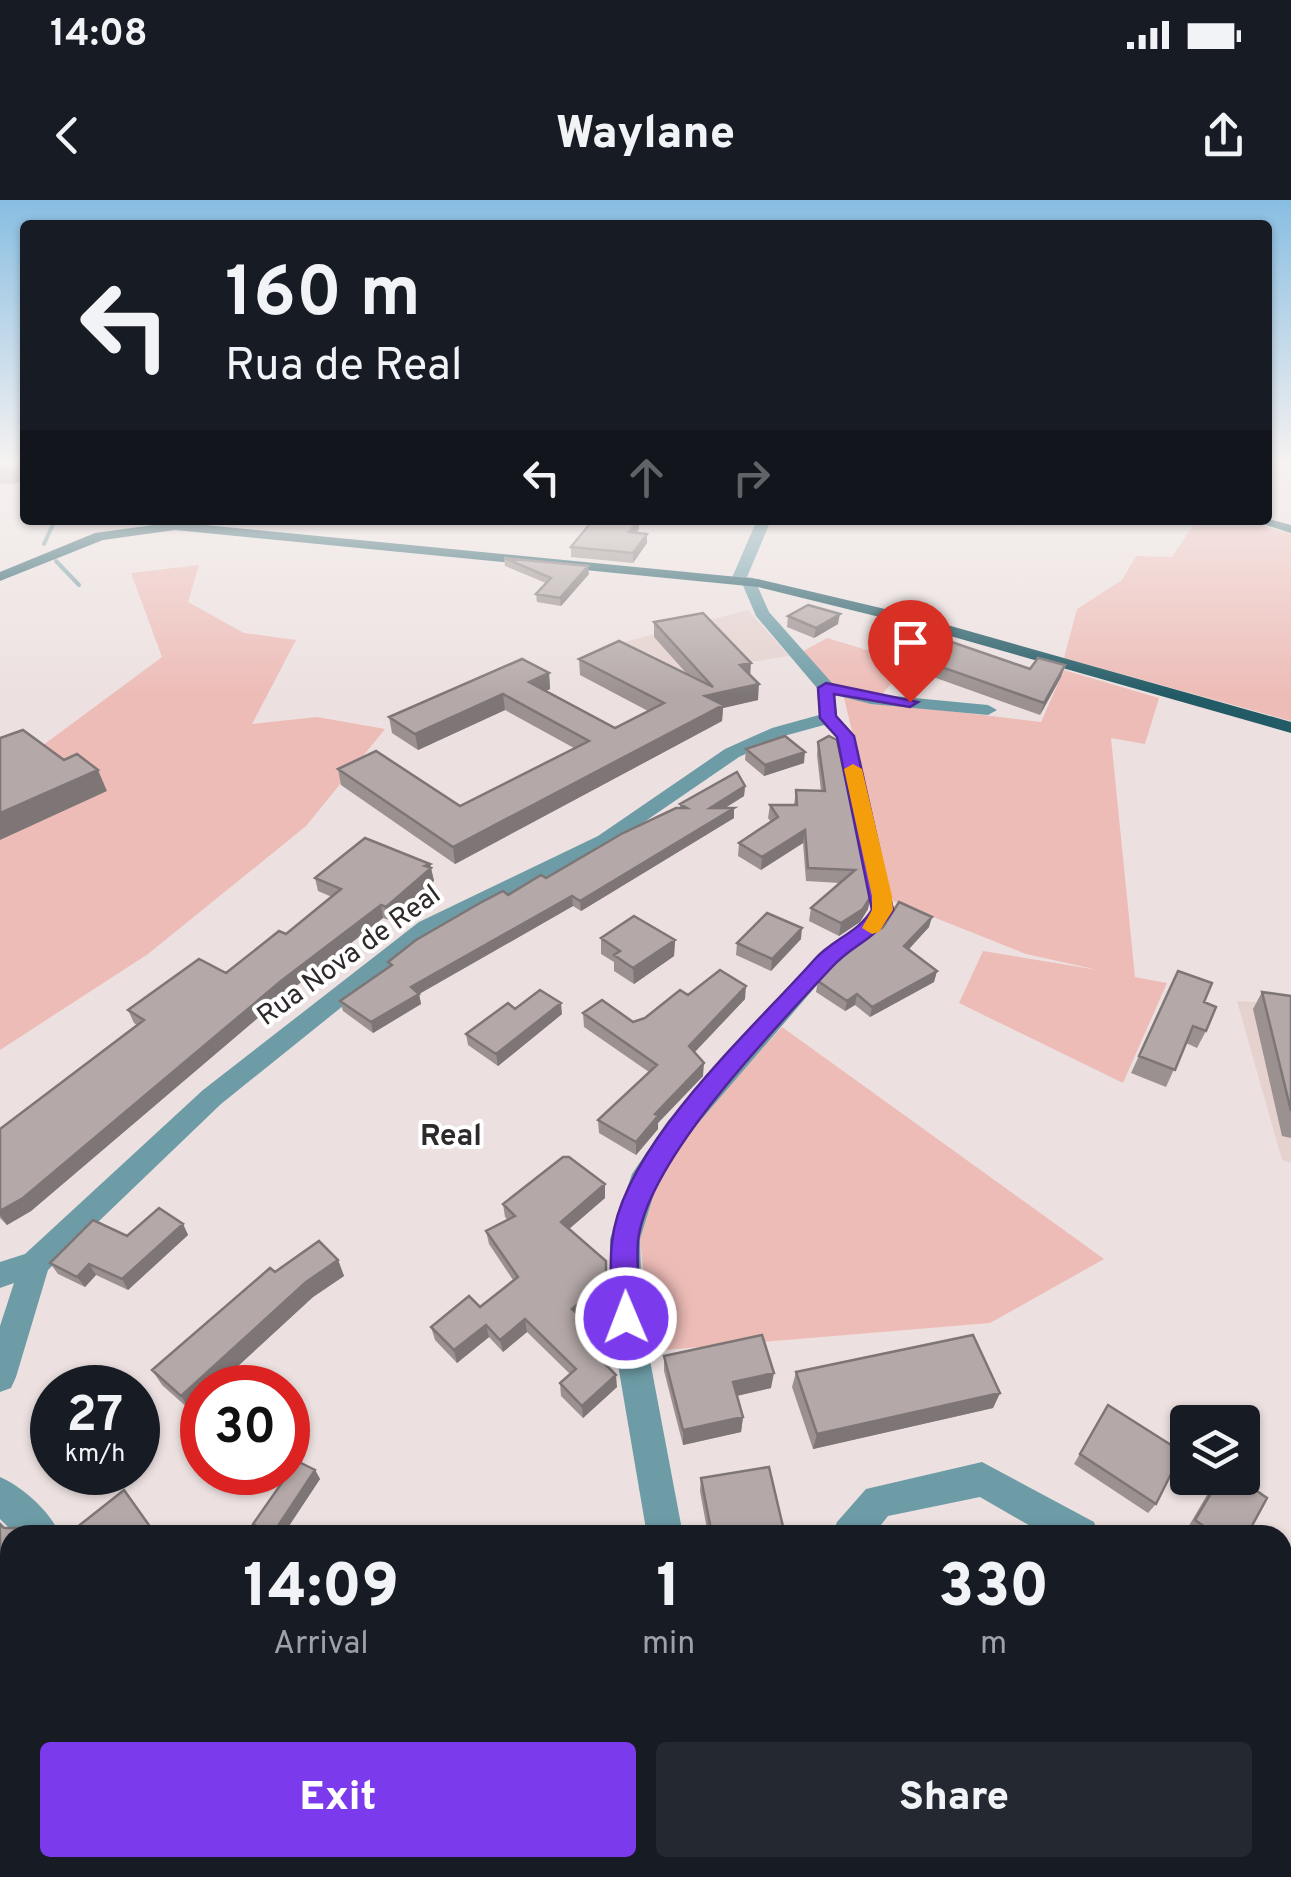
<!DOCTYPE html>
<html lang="en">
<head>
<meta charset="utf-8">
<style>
	:root { --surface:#171b24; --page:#242831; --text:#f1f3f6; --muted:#9ea1a6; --accent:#7c3aed }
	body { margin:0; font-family:Overpass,sans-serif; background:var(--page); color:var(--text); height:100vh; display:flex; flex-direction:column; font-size:38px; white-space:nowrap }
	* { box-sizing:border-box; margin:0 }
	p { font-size:32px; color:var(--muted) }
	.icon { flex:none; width:55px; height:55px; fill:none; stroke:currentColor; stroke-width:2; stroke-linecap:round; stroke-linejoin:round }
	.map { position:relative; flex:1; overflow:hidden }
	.side { position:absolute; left:0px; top:1325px; width:1292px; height:352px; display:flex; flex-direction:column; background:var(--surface); border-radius:30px 30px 0 0; box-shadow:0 2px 8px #0004 }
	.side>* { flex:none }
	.guide { position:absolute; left:20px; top:20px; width:1252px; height:305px; border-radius:10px; box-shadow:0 2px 8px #0004; background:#171b24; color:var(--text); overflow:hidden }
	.buttons { position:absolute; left:1170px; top:1205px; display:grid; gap:20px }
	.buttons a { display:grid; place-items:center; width:90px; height:90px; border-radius:10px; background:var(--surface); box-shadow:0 2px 8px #0004; font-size:50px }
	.speed { position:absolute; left:30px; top:1165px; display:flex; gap:20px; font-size:50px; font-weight:700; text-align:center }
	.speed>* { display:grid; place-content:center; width:130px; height:130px; border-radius:50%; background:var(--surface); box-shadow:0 2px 8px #0004; line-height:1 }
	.speed small { font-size:25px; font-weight:400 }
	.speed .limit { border:15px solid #d22; background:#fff; color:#111 }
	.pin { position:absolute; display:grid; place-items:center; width:85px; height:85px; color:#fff; margin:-102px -42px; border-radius:50% 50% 50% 0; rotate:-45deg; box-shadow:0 0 10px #0007 }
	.pin .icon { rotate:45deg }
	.me { position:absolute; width:110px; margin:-55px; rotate:359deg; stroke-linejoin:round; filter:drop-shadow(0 0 8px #0008) }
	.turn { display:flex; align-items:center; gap:35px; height:210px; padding:0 40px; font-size:45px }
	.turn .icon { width:130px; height:130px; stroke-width:2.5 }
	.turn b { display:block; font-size:70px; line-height:85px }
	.lanes { display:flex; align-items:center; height:95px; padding:0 40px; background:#0003; justify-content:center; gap:50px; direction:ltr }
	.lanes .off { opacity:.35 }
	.eta { display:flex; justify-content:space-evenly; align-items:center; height:170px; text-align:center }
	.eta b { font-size:60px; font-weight:800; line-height:70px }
	.primary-button { display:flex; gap:20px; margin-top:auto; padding:20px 40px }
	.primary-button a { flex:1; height:115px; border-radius:10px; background:var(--accent); color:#fff; font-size:40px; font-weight:800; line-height:115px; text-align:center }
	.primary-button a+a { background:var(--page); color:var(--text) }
	.status { display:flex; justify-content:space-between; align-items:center; height:70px; padding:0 50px; background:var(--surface); direction:ltr }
	.status svg { height:28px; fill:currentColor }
	header { display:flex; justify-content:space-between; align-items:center; height:130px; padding:0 40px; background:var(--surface); font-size:45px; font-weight:800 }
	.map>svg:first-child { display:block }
	.built { fill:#e5d2cf }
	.green { fill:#edbcb7 }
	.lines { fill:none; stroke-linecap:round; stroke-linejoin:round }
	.stream { stroke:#789da5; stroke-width:4 }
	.minor { fill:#6d9ca6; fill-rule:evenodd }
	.major { fill:#225a65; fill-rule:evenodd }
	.wall { fill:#9b9190 }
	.shaded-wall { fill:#7e7676 }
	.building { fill:#b4a9a8; stroke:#7e7676; stroke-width:2.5 }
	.route { fill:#7c3aed; stroke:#51269a; stroke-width:2.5 }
	.slow { fill:#f59e0b }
	.labels { text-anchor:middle; stroke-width:8; stroke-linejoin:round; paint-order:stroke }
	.street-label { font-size:28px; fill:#2e2a2a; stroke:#fff }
	.neighbourhood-label { font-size:30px; font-weight:bold; fill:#2e2a2a; stroke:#fff }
</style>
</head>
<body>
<div class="status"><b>14:08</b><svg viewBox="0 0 49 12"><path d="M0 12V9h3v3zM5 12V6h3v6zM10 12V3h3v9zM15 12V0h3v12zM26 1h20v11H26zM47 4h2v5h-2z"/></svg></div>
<header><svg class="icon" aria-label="back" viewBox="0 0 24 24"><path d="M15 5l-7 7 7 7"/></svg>Waylane<svg class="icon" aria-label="share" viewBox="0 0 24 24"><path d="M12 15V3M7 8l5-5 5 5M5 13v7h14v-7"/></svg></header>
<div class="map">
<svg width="1291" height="1677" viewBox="0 0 1291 1677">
	<rect width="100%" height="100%" fill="#ece1e0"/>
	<!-- built -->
	<path class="built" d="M748,410l41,46 -125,20 -59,-29z
		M1237,801l54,3v159l-9,-3z"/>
	<!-- green -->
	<path class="green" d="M1197,320h42l52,13v188l-227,-63 13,-49 45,-29 14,-24 36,1z
		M199,365l-11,37 56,31 52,7 -44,84 65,-7 68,12 -79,97 -158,128 -148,96v-255l19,-32 143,-106 -31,-84z
		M827,438l83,25 -35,39 166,20 23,-52 95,28 -14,46 -34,-6 24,239 32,6 -44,100 -164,-80 24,-52 115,19 -72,-16 -133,-53 -49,-203 -44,-45z
		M782,827l322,232 -114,64 -338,28 -13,-120 32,-82z"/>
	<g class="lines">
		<!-- stream -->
		<path class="stream" d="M44,344l11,-24
			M56,361l23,24"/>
		<!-- minor -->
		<path class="minor" d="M757,320h14l-24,57 7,1 15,34 63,71 40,11 116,11 9,5 -9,5 -117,-11 -36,-9 2,22 17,19 40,174 -15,25 -43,28 -149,173 -28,41 -19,62 2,79 41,217h-36l-37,-217v-79l22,-65 35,-52 153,-169 43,-28 9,-15 -36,-173 -12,-12 -40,11 -45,21 -127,87 -177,88 -214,172 -173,166 -32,107 -5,11 -11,4v-66l14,-43 -14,5v-26l25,-8 178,-164 216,-168 179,-86 127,-87 47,-21 47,-13 -2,-27 -61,-72 -14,-33 -11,-3z
			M982,1262l112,60 5,13h-53l-66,-38 -92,19 -15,19h-41l5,-13 29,-33z
			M0,1277c23,10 51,35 60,58h-44l-16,-16z
			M1282,1431l9,4v39l-9,-3z
			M0,1539l10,1v40l-10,-1z
			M1291,1650v27h-25l4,-9h12v-14z
			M678,1668h43l2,9h-44z
			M915,1668h53l4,9h-53z"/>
		<!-- major -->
		<path class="major" d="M1268,319l23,6v8l-41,-13z
			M175,322l583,57 161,38 372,105v11l-383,-109 -150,-37 -583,-57 -72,10 -103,41v-9l95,-39z"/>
	</g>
	<!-- wall -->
	<path class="wall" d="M0,262h25v15l-10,7h-15z
		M295,320h36l-7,5 -29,-3z
		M639,329l-3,4 11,10 -14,20 -62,-6v-10z
		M504,358l85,16 -28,32 -24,-4 -1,-8 10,-11 -41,-17z
		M788,416l50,8 -24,14 -27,-11z
		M654,422l96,53 8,25 -35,8 -1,13 -267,143 -114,-79 -3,-16 122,37 114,-58 -69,-38 -87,40 -26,-17 -3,-16 160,-44 1,16 -4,2 69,37 33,-17 -68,-36 -1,-16 108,15 -33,-37z
		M910,456l120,13 35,-4 -4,12 -21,38 -132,-47z
		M818,542l50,167 -8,13 -21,14 -30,-15 2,-13 29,-25 -34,-2 -3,-38 -42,27 -23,-14 1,-13 32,-21 -3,-4 2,-13h24l2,-15 25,1 -4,-36z
		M746,549l58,14 -40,13 -19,-16z
		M745,586l-1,10 -19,12 9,10 -153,93 -8,-5 -154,88 2,10 -48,29 -30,-22 -3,-10 50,-34 -2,-5 120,-67 38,-17 134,-70v-4z
		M430,664l4,17 -45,39 -6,-2 -97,76 -255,217 -24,14 -7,-7v-89l137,-104 -3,-2 -6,-13 98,-37 60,-39 46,-37 -14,-6 -3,-13z
		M929,727l-21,22 29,22 -3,11 -64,35 -15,-12 -10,6 -29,-19 2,-11z
		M601,738l74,2 -1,16 -40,28 -20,-13v-9l-13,-8z
		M801,739l-30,32 -35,-16 1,-12z
		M1178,771l26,31 2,29 -9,17 -11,-5 -20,44 -35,-14z
		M1262,792l29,4v142l-9,-2 -29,-127z
		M688,795l57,4 -50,53 8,24 -45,47v6l-22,26 -37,-22 -1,-13 51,-48 -65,-45 -1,-14 50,9 12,-4z
		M562,814l-64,52 -30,-21 -2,-11z
		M605,984v14l-36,31 37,65 -26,22 21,20v12l-6,6 22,33 -34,31 -22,-22 -1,-13 10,-9 -43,-42 -24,20 -14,-15 -32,26 -22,-23 -4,-13 49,-20 33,-27 -24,-36 -3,-13 22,-11 -3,-3 -2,-13z
		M183,1024l5,11 -60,55 -32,-15 -11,12 -27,-13 -8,-11 77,-27z
		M338,1060l6,16 -31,21 -99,91h-12l-12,22 -28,-25 -10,-15z
		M664,1156l107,32 -34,8 6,21 -2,15 -58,13 -19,-74z
		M796,1172l204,21 -7,15 -180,41 -21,-62z
		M1108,1205l48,99 -8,9 -74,-49z
		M315,1270l5,9 -37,56h-20l-4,-2 -6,-9z
		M701,1278l84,57h-77l-8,-44z
		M1217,1278h21l9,57h-52l-8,-6z
		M1291,1365v36l-9,-5z"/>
	<!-- shaded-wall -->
	<path class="shaded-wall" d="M23,262h2v15l-10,7 -5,-12z
		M639,320v9l-9,12 -1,-9z
		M647,334v9l-14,20v-10z
		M588,366l1,8 -28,32 -1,-8z
		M840,414l-2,10 -24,14 2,-10z
		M751,463l-1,15 -10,-13z
		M1065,465l-4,12 -21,38 4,-12z
		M549,473l1,16 -20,9 -1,-16z
		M759,484l-1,16 -35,8 -1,13 -267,143 -2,-17 252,-151z
		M503,494l2,16 -87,40 -3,-16z
		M805,552l-1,11 -40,13 1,-11z
		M98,570l9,21 -107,49v-27z
		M745,586l-1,10 -35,22 1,-10z
		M734,608v10l-153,93 -1,-10z
		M805,630l-2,13 -42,27 1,-13z
		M430,664l4,17 -45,39 -3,-13 39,-41z
		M572,696l1,10 -154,88 2,10 -48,29 -2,-11 40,-35z
		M871,696l-3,13 -8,13 -21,14 2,-13z
		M381,705l2,13 -97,76 -255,217 -24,14 -7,-10v-4l281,-230z
		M932,717l-3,10 -27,30 2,-11z
		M802,728l-1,11 -30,32 1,-12z
		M675,740l-1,16 -40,28 -1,-16z
		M937,771l-3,11 -64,35 2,-10z
		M746,786l-1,13 -57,60 1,-13z
		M857,794l-2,11 -10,6 2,-10z
		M561,803l1,11 -64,52 -2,-12z
		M704,863l-1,13 -45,47v6l-22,26v-13l19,-28z
		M605,984v14l-43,37 -1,-13z
		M183,1024l5,11 -60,55 -6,-11z
		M338,1060l6,16 -31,21 -99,91h-12v10l-12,12 -9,-14 125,-114z
		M606,1061v33l-33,28 -1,-13z
		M89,1064l7,11 -11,12 -8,-10z
		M525,1119l2,13 -24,20 -3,-12z
		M486,1125l3,12 -32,26 -3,-13z
		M601,1136v12l-12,12 -1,-13z
		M774,1173l-3,15 -40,9 2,-15z
		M616,1175l1,12 -34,31 -1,-12z
		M1000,1193l-7,15 -180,41 4,-15z
		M743,1217l-2,15 -58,13v-15z
		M315,1270l5,9 -37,56h-11z
		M161,1668h15l-4,9h-16z
		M319,1668h7l2,9h-8z"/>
	<!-- building -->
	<path class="building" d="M0,262h23l-13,10 -10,-1z
		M593,320h45l-9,12 18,2 -14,19 -62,-6z
		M504,358l84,8 -28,32 -24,-4 15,-16z
		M808,405l32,9 -24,14 -28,-12z
		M703,413l48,50 -11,2 19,19 -54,12 18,9 -270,142 -115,-78 38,-18 84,55 129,-65 -86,-47 -88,40 -26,-17 133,-58 27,14 -20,9 86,46 49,-25 -85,-44 40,-18 94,46 -59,-65z
		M940,438l90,31 8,-11 27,7 -21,38 -134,-47z
		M23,530l41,30 13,-6 21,16 -98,43v-75z
		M785,536l20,16 -40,13 -19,-16z
		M829,536l8,4 34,156 -8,13 -22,14 -30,-15 44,-38 -47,-2 -3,-38 -43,27 -23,-14 39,-26 -8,-12h27l-1,-15 29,1 -7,-49z
		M737,572l8,14 -35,22h24l-154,93 -8,-5 -161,91 8,7 -48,28 -31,-21 52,-36 -4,-3 28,-22 64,-37 23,-12 5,4 33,-20 5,3 77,-45 53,-25h11l-7,-4z
		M365,638l65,26 -5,2 6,2 -45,39 -5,-2 -100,76 -258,217 -23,13v-82l144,-109 -16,-10 71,-51 27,14 53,-42 7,3 55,-45 -26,-11z
		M899,702l33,15 -28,29 33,25 -65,36 -15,-13 -10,7 -29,-20 22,-26 43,-28z
		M767,713l35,15 -30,31 -35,-16z
		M634,716l41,24 -42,28 -19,-13 6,-4 -19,-13z
		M720,770l26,16 -57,60 15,17 -49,51 3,2 -22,26 -38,-22 59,-55 -74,-52 19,-13 31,22 12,-4 35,-28 8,5z
		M1178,771l34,12 -8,19 12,5 -10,24 -13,-5 -18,44 -36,-14z
		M540,790l21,13 -65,51 -30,-20 42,-31 7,6z
		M1262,792l29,4v115z
		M563,957h6l36,27 -44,38 45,39v19l-34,29 29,27 -13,11 28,28 -34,31 -22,-23 16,-14 -51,-50 -25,21 -14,-15 -32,25 -23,-23 38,-31 11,11 38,-30 -32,-46 29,-15 -12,-12z
		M159,1008l24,16 -61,55 -33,-15 -12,13 -27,-14 43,-43 34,16z
		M319,1041l19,19 -32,22 -125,114 -29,-26 118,-102 5,4z
		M762,1135l12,38 -41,9 10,35 -60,13 -19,-74z
		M973,1135l27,58 -183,41 -21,-62z
		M1108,1205l74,47 -26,52 -76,-50z
		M297,1261l18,9 -43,65 -19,-11z
		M769,1267l16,68h-73l-11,-57z
		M1220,1278h18l29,20 -20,37h-31l-21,-15z
		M124,1290l32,45h-76l-4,-7z
		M0,1324l4,4h16l5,7h-15v176l-2,2 -8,-9z
		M10,1592v18h-7z
		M99,1668h62l-5,9h-61z
		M238,1668h81l1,9h-101z"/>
	<!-- sky -->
	<linearGradient id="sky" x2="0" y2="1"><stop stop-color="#88bee2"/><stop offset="0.53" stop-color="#f6f2f1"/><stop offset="1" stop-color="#f6f2f1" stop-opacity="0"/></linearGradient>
	<rect width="1291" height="496" fill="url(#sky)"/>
	<!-- route -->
	<path class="route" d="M826,483l92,19 -8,5 -76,-13 2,22 18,20 39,174c-20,33 -38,32 -61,57 -57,61 -185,193 -194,274 -2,25 2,52 2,77l-4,9 -10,4 -10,-4 -4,-9c0,-25 -3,-51 0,-76 10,-96 140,-212 203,-283 18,-20 43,-26 57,-49l-35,-173 -17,-19 -2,-30z"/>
	<!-- slow -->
	<path class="slow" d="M853,564l9,5 30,127 1,14 -14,22 -7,2 -10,-6 10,-18v-14l-28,-127z"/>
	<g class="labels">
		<!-- street labels -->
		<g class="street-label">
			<text transform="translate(348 754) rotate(-36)" y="10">Rua Nova de Real</text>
		</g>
		<!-- neighbourhood labels -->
		<g class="neighbourhood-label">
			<text x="451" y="945">Real</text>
		</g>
	</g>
</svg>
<div class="buttons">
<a><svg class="icon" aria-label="layers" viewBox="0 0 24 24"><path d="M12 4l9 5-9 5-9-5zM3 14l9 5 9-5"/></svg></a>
</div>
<div class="speed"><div>27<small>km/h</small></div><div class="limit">30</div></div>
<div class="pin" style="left:910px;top:502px;background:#d93025"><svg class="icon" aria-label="arrive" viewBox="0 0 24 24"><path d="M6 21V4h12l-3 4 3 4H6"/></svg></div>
<svg class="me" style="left:626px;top:1118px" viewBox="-20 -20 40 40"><circle r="17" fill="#7c3aed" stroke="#fff" stroke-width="3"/><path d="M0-11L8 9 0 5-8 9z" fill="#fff"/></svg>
<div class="guide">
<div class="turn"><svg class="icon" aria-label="left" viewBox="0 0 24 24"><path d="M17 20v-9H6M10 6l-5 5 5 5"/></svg><div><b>160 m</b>Rua de Real</div></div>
<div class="lanes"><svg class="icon" aria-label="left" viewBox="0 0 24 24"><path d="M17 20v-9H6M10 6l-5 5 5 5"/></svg><svg class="icon off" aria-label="ahead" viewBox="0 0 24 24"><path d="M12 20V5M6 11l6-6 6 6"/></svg><svg class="icon off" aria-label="right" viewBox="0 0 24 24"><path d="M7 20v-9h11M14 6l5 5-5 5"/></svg></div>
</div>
<section class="side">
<div class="eta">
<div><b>14:09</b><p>Arrival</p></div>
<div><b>1</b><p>min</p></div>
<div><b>330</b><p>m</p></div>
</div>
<div class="primary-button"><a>Exit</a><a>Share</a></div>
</section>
</div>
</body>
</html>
